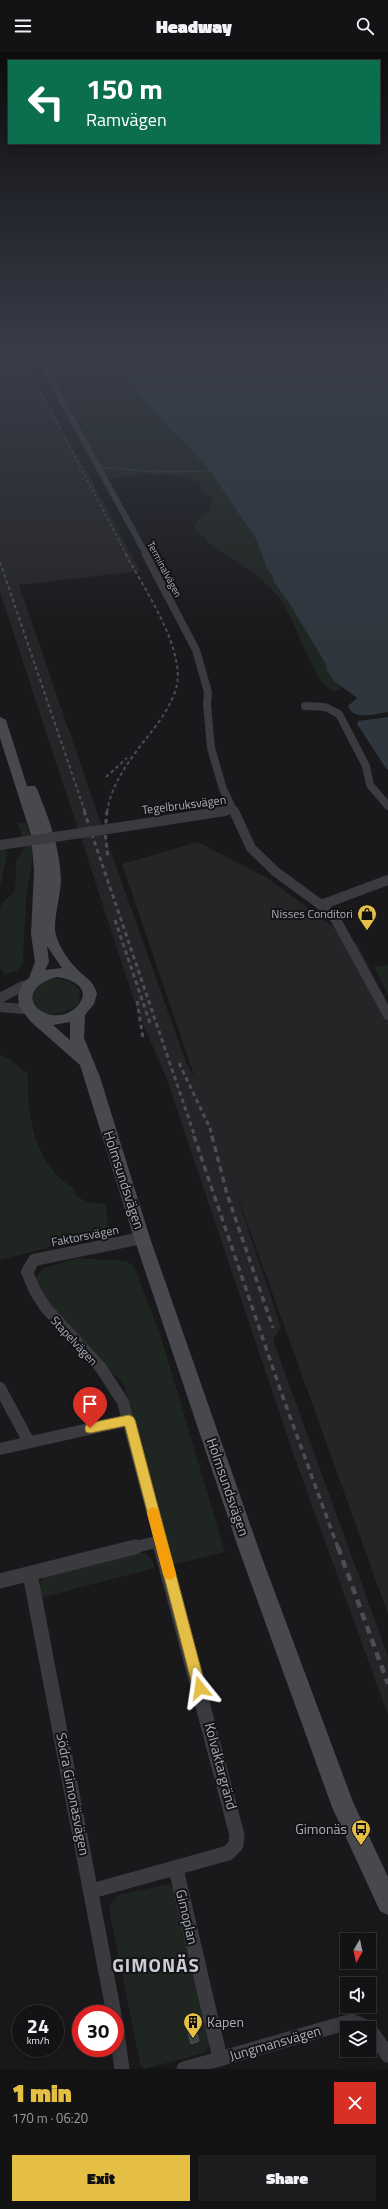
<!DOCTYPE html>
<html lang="en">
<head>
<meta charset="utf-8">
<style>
	:root { --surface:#131214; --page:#1c1b1d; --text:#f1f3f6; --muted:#9d9ea0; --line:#323234; --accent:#e5be46 }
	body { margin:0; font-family:"Titillium Web",sans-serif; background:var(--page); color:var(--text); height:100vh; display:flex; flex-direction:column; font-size:15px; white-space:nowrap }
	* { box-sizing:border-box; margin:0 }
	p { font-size:13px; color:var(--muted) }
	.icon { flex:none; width:22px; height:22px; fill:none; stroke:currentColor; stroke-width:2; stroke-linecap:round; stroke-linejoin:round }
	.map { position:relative; height:2017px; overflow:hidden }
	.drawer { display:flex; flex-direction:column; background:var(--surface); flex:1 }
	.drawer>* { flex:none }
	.top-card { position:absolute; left:8px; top:8px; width:372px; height:84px; border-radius:0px; box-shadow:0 2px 10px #0003,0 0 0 1px var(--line); background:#0b6e4f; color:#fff; overflow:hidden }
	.needle { width:26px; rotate:189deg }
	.tools { position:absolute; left:340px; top:1881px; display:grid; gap:8px }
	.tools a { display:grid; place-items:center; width:36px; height:36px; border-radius:0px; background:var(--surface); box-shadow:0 2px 10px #0003,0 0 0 1px var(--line); font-size:20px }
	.speed { position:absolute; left:12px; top:1953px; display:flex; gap:8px; font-size:20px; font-weight:700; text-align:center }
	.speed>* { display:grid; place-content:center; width:52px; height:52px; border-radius:50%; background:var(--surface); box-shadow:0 2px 10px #0003,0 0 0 1px var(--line); line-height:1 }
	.speed small { font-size:10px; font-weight:400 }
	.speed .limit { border:6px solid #d22; background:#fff; color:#111 }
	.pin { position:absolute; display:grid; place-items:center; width:34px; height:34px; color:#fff; margin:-41px -17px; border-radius:50% 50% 50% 0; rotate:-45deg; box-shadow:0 0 4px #0007 }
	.pin .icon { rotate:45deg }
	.me { position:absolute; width:44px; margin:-22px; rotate:345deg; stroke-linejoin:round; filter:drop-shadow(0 0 3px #0008) }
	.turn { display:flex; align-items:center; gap:14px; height:84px; padding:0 12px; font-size:18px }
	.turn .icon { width:52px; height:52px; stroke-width:2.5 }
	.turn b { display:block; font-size:28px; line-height:34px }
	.round { display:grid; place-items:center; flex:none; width:42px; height:42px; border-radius:0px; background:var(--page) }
	.overview { display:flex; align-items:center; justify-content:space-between; height:68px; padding:0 12px }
	h1 { font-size:24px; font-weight:800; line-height:30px; color:var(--accent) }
	.button { display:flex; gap:8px; margin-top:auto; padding:8px 12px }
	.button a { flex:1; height:46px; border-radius:0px; background:var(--accent); color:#111; font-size:16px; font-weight:800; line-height:46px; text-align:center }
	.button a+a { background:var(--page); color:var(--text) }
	header { display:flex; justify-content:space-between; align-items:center; height:52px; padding:0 12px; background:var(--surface); font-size:18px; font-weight:800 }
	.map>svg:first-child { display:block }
	.built { fill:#252527 }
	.green { fill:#1f2520 }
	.water { fill:#2f363e }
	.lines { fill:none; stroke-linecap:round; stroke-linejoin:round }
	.stream { stroke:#2f363e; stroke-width:1.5 }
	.minor-far4 { stroke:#3a3a3f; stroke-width:6 }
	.minor-far3 { stroke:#3a3a3f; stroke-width:8 }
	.minor-far2 { stroke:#3a3a3f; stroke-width:10 }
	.minor-far1 { stroke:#3a3a3f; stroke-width:12 }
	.minor { stroke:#3a3a3f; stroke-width:15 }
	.secondary { fill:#48494f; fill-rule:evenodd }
	.rail-far4 { stroke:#4d4e54; stroke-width:1.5; stroke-dasharray:3 2.5; stroke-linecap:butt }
	.rail-far3 { stroke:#4d4e54; stroke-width:2; stroke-dasharray:3.5 3; stroke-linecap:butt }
	.rail-far2 { stroke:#4d4e54; stroke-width:3; stroke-dasharray:4.5 3.5; stroke-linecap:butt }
	.rail-far1 { stroke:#4d4e54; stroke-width:3.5; stroke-dasharray:6 4.5; stroke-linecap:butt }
	.rail { stroke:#4d4e54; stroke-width:4.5; stroke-dasharray:8 6; stroke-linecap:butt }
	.minor-bridge { stroke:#3a3a3f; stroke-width:10 }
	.shaded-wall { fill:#232224 }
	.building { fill:#3f4043; stroke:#505156 }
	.route { fill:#e5be46; stroke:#957c2e }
	.slow { fill:#f59e0b }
	.labels { text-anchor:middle; stroke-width:4; stroke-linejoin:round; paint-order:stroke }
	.far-street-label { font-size:10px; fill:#acafb9; stroke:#141315 }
	.street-label { font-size:12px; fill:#acafb9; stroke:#141315 }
	.poi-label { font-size:12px; fill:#acafb9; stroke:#141315; text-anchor:end }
	.near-street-label { font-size:14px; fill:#acafb9; stroke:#141315 }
	.near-poi-label { font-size:14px; fill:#acafb9; stroke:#141315; text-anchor:end }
	.near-district-label { font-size:19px; font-weight:bold; letter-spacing:1px; fill:#ccced5; stroke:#141315 }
</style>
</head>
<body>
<header><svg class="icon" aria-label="menu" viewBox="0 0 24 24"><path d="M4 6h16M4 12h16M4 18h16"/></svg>Headway<svg class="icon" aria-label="search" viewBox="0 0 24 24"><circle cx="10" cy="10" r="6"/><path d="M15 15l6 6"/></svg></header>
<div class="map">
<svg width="388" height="2017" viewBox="0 0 388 2017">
	<rect width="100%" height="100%" fill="#19181a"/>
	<!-- built -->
	<path class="built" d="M22,310l67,113 51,96 -121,14 88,256 79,221 9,16 -73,-214 76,-22 69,36 90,66 31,60v610l-156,-433 49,146 -8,13 115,316v59l-94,-259 -128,-379 -28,-65 -138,-420v-227z"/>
	<!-- green -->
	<path class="green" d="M40,301h65l49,59 54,56 48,71 12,32 5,5c0,9 11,19 16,26 12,21 27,42 38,64l-1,3 8,12 8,7 -8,3c-3,-1 -6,-2 -8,-4 -8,-6 -28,-51 -32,-62 -17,-44 -52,-58 -86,-83l-4,-6 -9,-4c-2,-9 9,-18 16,-23v-7l2,-4 -4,-4 -7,-3 -2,-8c-18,-13 -69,-8 -91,-4z
		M18,771h8l7,21 -2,27 -5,26 -3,66 -5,8 -13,3 -5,-6v-59l2,-6 13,-12 1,-30 9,-14z
		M5,797l3,3 -8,35v-37z
		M388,913v30l-14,-28z
		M54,926c11,1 20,3 26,13l-1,11c-12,14 -29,15 -45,8l-3,-22z
		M0,1003l10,4 18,15c-1,42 6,91 46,114l2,8 12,6 18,2 2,22 -12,9 -96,25z
		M79,1206l46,3 9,5 27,71 64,215 -54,13 -42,-165 -6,-16 -73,-76 -15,-29 8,-11z
		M138,1499c11,4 15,6 16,17l-117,31 -2,-11 8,-10 12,-8z
		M169,1832l8,9 33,150 -5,10 -61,16 -4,-6 -31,-154 3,-8 6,-6z"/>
	<!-- water -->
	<path class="water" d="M105,301h283v359c-12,2 -35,9 -40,-6l9,-8 -23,-17 -8,-12 1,-3 -39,-65 -15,-20v-5l-5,-5 -12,-32 -48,-71 -74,-78 -20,-29z
		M388,665v52l-1,1 -30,-46 1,-3z"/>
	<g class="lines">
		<!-- stream -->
		<path class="stream" d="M99,415l56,5 55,-1"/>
		<!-- minor-far4 -->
		<path class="minor-far4" d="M36,301l111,203"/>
		<!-- minor-far3 -->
		<path class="minor-far3" d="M146,503l50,95 12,42 -1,12 4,44 12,41 11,23
			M305,654l20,1 14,7 27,52 4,19 18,21
			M218,760l14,-2"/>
		<!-- minor-far2 -->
		<path class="minor-far2" d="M234,759l17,37 25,24 45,33 14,13 53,97
			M128,774l97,-15
			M321,853l67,-25
			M0,946l23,-12
			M0,955l23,2"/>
		<!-- minor-far1 -->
		<path class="minor-far1" d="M142,1186l-108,22 -7,12 8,19 11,17 55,60 22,34 39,146
			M0,1336l29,54
			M0,1397l129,-29
			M131,1496l30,-7"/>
		<!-- minor -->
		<path class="minor" d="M30,1522l84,440
			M0,1529l135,-34
			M176,1817l44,189
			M92,1839l136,-38 8,-8 1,-10 -76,-288
			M115,1968l7,49
			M369,1977l19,26
			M184,2017l168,-48 16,7"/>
		<!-- secondary -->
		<path class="secondary" d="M0,665l6,3 21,66h8l2,3c12,30 23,58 24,91 0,14 -9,44 -5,55 4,14 14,28 25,38 8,7 13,10 16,21l-3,10 -9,11 -1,23 16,39 50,161 108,309 95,255 35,75v38l-8,-4 -48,-104 -94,-260 -104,-309 -54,-173 -50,-44 -11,-15 -1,-10 5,-14 6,-4 6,-16 -4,-28 3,-63 -3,-36 -31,-97zM47,894l15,22 -17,2 4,-8zM56,925c13,1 36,10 23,27 -25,31 -77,-10 -23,-27zM70,970v18l-17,-15z"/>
		<!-- rail-far4 -->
		<path class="rail-far4" d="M11,301l16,17 13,20 87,166"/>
		<!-- rail-far3 -->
		<path class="rail-far3" d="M0,510l85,250
			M106,725l21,-19
			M107,760c4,-27 21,-50 38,-72 12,-15 25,-32 31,-51 11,-38 -32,-101 -50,-134"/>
		<!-- rail-far2 -->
		<path class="rail-far2" d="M84,759l111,326
			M107,759l-2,21 3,26
			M115,868l36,106
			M137,949l6,37
			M179,1011l31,65 2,9"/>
		<!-- rail-far1 -->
		<path class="rail-far1" d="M194,1084l86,253 58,159
			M212,1084l15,58 46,134"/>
		<!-- rail -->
		<path class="rail" d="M338,1495l50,137"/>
		<!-- minor-bridge -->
		<path class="minor-bridge" d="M0,793l128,-19"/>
	</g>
	<!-- shaded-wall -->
	<path class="shaded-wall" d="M199,1989l-1,2 -7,3v-2z"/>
	<!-- building -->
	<path class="building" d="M196,1978l3,11 -8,3 -3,-12z"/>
	<!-- sky -->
	<linearGradient id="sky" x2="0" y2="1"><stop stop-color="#0e0d0e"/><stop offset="0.52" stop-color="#383d49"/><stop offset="1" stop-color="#383d49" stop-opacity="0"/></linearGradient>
	<rect width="388" height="583" fill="url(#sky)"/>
	<!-- route -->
	<path class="route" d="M129,1363l4,2 2,3 71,268 -2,5 -4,2 -5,-2 -2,-5 -68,-262 -35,7 -4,-1 -1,-4 1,-3 4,-2z"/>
	<!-- slow -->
	<path class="slow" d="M153,1455l4,2 2,4 17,61 -2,4 -4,2 -5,-2 -2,-4 -16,-61 2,-4z"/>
	<!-- icons -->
	<defs>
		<symbol id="shop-pin" viewBox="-11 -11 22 30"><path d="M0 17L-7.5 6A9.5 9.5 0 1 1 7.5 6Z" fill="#e5be46" stroke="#141315"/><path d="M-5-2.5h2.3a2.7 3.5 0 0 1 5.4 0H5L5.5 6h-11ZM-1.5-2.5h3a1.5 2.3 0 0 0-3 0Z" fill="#111"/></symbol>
		<symbol id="bus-pin" viewBox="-11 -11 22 30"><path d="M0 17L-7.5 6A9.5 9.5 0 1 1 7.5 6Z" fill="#e5be46" stroke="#141315"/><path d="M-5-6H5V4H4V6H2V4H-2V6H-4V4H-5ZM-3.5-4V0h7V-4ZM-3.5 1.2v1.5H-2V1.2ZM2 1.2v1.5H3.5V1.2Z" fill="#111"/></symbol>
		<symbol id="building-pin" viewBox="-11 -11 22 30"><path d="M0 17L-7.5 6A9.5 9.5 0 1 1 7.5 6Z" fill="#e5be46" stroke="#141315"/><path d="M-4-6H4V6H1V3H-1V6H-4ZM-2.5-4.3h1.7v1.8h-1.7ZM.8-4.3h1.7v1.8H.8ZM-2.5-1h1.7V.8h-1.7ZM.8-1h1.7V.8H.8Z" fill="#111"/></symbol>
	</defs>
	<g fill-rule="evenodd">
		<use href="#shop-pin" x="356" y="851" width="22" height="30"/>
		<use href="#bus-pin" x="350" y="1766" width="22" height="30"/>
		<use href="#building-pin" x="182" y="1959" width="22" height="30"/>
	</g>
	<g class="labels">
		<!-- far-street labels -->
		<g class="far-street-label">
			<text transform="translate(165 517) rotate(62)" y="4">Terminalvägen</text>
		</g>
		<!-- street labels -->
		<g class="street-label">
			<text transform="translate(184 753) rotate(-7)" y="4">Tegelbruksvägen</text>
			<text transform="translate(85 1184) rotate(-11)" y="4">Faktorsvägen</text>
			<text transform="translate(74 1289) rotate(47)" y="4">Stapelvägen</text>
		</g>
		<!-- poi labels -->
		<g class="poi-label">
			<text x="353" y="866">Nisses Conditori</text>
		</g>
		<!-- near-street labels -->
		<g class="near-street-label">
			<text transform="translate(124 1128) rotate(72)" y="5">Holmsundsvägen</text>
			<text transform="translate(228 1435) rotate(71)" y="5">Holmsundsvägen</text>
			<text transform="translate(221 1714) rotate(75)" y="5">Kolvaktargränd</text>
			<text transform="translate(73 1742) rotate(79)" y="5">Södra Gimonäsvägen</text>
			<text transform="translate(187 1865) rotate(77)" y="5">Gimoplan</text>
			<text transform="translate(275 1991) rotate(-16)" y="5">Jungmansvägen</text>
		</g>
		<!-- near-poi labels -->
		<g class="near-poi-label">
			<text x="347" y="1782">Gimonäs</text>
			<text x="207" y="1975" text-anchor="start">Kapen</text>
		</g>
		<!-- near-district labels -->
		<g class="near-district-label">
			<text x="156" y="1920">GIMONÄS</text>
		</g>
	</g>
</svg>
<div class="tools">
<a><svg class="needle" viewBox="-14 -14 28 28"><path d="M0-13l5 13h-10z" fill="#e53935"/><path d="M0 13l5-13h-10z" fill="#9d9ea0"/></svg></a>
<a><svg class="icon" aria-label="sound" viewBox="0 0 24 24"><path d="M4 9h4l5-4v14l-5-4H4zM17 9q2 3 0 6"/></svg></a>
<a><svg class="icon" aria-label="layers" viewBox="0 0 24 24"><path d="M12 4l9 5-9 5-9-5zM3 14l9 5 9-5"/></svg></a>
</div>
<div class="speed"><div>24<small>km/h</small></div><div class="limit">30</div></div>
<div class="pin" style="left:90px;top:1376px;background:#d93025"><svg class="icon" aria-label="arrive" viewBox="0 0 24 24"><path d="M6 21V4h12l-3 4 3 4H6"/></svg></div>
<svg class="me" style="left:200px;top:1636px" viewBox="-20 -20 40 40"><path d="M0-17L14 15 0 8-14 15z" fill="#e5be46" stroke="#fff" stroke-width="4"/></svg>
<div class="top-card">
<div class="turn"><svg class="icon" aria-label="left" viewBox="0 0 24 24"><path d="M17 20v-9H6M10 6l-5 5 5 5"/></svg><div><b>150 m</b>Ramvägen</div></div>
</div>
</div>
<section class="drawer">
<div class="overview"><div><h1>1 min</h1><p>170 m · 06:20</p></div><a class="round" style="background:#d93025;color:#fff"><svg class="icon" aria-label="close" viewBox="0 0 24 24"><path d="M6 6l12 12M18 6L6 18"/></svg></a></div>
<div class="button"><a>Exit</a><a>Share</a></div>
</section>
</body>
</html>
